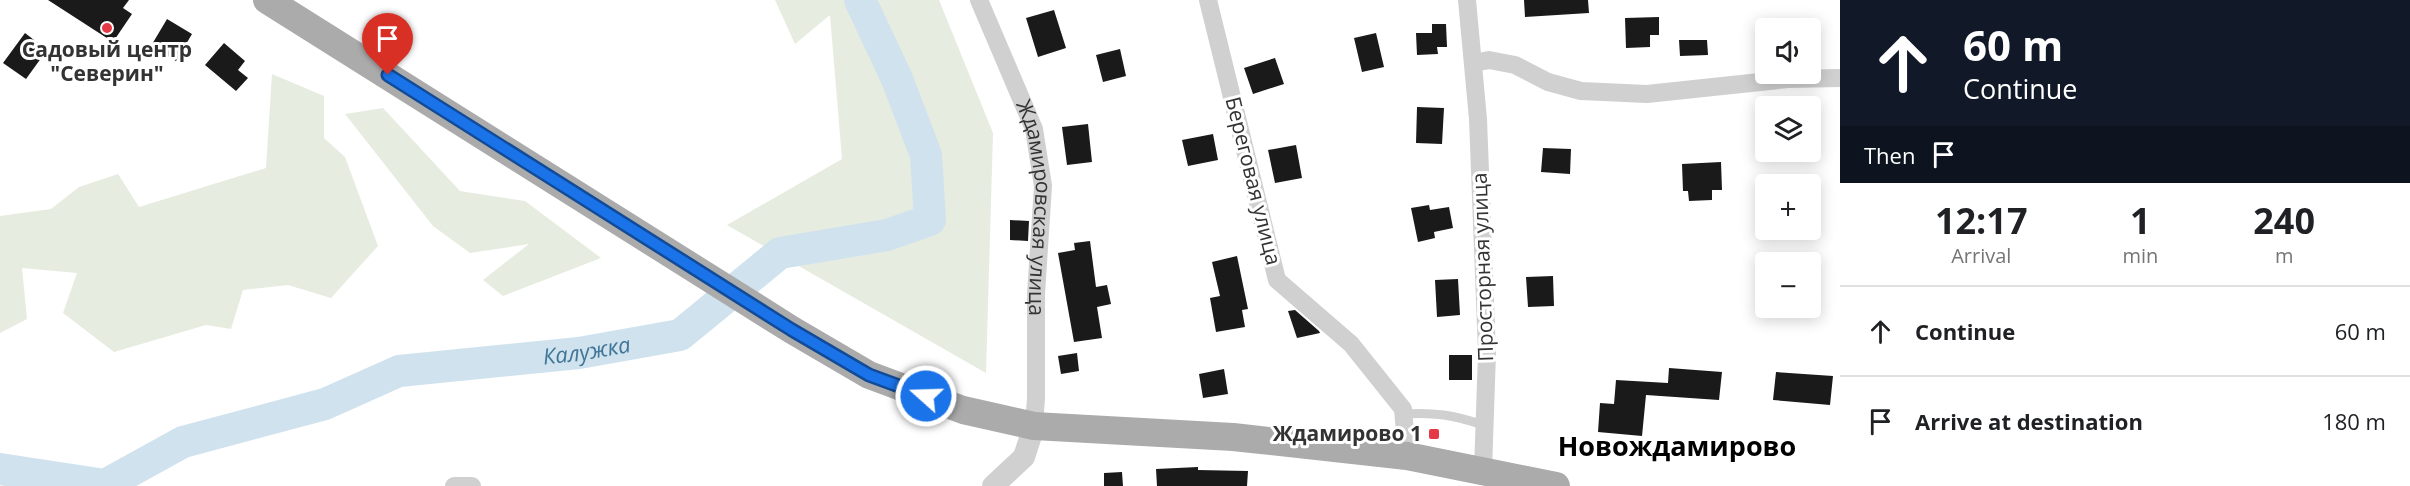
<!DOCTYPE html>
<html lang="en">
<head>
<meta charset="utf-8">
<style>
	:root { --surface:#fff; --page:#f6f6f6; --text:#202124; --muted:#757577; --line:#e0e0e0 }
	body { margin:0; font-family:"Open Sans",sans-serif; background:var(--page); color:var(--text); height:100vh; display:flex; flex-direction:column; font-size:22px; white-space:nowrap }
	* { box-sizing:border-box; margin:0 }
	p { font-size:20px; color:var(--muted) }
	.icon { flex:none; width:33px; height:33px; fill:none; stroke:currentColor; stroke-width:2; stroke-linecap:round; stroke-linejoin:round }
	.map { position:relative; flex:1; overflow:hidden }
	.details { display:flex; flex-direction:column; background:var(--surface); width:570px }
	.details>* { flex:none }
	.hud { background:#111827; color:#fff; overflow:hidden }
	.tools { position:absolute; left:1755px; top:18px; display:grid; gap:12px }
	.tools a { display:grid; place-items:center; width:66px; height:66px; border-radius:6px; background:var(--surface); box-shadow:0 3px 15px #0003; font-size:30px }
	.pin { position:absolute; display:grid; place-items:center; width:51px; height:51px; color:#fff; margin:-62px -26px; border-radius:50% 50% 50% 0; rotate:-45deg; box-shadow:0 0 6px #0007 }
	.pin .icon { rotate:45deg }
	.me { position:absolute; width:66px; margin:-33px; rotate:290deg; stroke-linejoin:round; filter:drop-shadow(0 0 4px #0008) }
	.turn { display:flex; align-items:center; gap:21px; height:126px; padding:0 24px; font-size:27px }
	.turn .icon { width:78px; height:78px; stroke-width:2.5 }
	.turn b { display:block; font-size:42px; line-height:51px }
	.then { display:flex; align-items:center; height:57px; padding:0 24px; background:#0003; gap:12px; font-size:22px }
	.eta { display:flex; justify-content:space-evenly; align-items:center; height:102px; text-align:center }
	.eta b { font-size:36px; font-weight:700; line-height:42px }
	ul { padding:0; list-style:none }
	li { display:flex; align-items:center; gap:18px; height:90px; padding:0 24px; border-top:2px solid var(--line) }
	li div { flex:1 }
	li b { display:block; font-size:22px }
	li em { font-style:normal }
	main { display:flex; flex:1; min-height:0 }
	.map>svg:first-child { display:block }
	.green { fill:#e6ecdf }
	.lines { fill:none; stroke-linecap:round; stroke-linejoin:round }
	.river { stroke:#cfe2ee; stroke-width:32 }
	.building { fill:#1a1a1a }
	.service { stroke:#d0d0d0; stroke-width:9 }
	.minor { stroke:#d0d0d0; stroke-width:18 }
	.tertiary { stroke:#d0d0d0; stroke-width:22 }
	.primary { stroke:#ababab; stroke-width:28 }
	.route-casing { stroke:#114b97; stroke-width:15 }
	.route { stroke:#1a73e8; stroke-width:10 }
	.poi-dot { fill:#e63946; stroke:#fff; stroke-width:2 }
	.labels { text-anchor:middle; stroke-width:6; stroke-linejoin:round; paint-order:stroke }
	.poi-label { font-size:21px; font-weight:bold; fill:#333; stroke:#fff }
	.street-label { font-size:21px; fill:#333; stroke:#fff }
	.water-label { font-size:22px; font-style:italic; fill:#3f7597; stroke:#fff }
	.district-label { font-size:27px; font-weight:bold; fill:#000; stroke:#fff }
</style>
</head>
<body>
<main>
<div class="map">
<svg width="1840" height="486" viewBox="0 0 1840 486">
	<rect width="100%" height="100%" fill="#fff"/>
	<!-- green -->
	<path class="green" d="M775,0h164l54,133 -7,240 -259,-148 115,-66 -12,-144 -35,29z
		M272,74l52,22v42l21,19 33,89 -47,52 -43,-13 -45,5 -12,39 -25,-4 -92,27 -51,-39 14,-40 -55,-5 5,51 -27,14v-117l51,-7 28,-22 39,-13 21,33 127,-39z
		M383,108l77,83 65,10 76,57 -98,38 -20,-16 46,-36 -59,9 -37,-27 -88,-112z"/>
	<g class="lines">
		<!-- river -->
		<path class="river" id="s1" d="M0,469l105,16 78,-43 142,-38 74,-33 180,-18 101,-18 100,-82 107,-18 43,-15 -4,-65 -29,-76 -37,-79"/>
	</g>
	<!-- building -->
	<path class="building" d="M48,0h81l-6,8 9,6 -19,28z
		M1524,0h64l1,13 -64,4z
		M1054,10l12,38 -28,9 -12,-39z
		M1659,17v18h-9v12l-24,1 -1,-30z
		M167,19l25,15 -16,27 -25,-15z
		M1432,24h14l1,23h-10l1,7 -21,1 -1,-22h16z
		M25,33l22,17 -21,29 -23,-16z
		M1376,33l8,34 -22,5 -8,-34z
		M1679,40h28l1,15 -28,1z
		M224,43l21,18 -7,9 10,8 -12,13 -31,-26z
		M1120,49l6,27 -23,6 -7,-27z
		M1275,58l9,26 -31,10 -9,-26z
		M1417,107l27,1 -2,36 -26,-1z
		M1088,124l4,38 -25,3 -5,-38z
		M1213,134l5,26 -30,6 -6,-26z
		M1296,145l6,33 -27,5 -7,-33z
		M1543,148l28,1 -1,25 -29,-2z
		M1721,162l1,28h-10v10l-23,1 -1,-10h-5l-1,-27z
		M1429,205l1,5 19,-3 4,21 -19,4 1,6 -17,4 -7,-34z
		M1010,220l19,1 -1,20 -18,-1z
		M1090,241l6,46 11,-2 4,19 -14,3 5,31 -28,4 -16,-89 17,-3 -1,-7z
		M1237,256l11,53 -6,1 3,17 -29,5 -6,-34 10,-2 -8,-34z
		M1553,276l1,30 -26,1 -2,-30z
		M1458,279l2,36 -23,2 -2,-37z
		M1295,310l24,21 1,2 -23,5 -9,-27z
		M1077,353l2,18 -18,3 -3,-18z
		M1449,355h23v25h-23z
		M1669,368l53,4 -3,28 -73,-5 -4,41 -44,-4 2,-29 14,1 2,-24 52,3z
		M1224,369l4,25 -25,4 -4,-24z
		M1776,372l57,4 -3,29 -57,-5z
		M1198,467v3l50,1 -1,15h-90l-1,-17z
		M1122,472l1,14h-19v-13z"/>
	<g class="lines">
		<!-- service -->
		<path class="service" d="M1403,414c31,-2 51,1 80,11"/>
		<!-- minor -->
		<g class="minor">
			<path id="s2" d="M979,0l55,129 9,57 -7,108v104l-2,28"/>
			<path d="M1208,0l69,280 74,64 52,65 4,47"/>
			<path d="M1467,0l11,119 9,234 -4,117"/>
			<path d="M1474,63l15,-3 26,5 33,17 33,9 66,3 141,-15 52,-1"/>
			<path d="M454,486h18"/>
		</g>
		<!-- tertiary -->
		<path class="tertiary" d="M993,486l31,-29 10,-31"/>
		<!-- primary -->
		<path class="primary" d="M267,0l525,330 77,45 94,35 71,16 199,11 174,19 149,30"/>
	</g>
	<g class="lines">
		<defs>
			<path id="route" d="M388,75l404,255 77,45 57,21"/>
		</defs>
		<!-- route casing -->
		<use href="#route" class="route-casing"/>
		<!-- route -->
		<use href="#route" class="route"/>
	</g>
	<!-- markers -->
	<g class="poi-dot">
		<circle cx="107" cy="28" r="6"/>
		<rect x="1428" y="428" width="12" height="12" rx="3"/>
	</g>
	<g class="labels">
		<!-- poi labels -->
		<g class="poi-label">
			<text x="107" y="57">Садовый центр<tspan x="107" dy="24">"Северин"</tspan></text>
			<text x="1422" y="441" text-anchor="end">Ждамирово 1</text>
		</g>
		<!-- street labels -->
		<g class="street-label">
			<text transform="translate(1253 181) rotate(76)" y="7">Береговая улица</text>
			<text dy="7" stroke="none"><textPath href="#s2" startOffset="219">Ждамировская улица</textPath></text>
			<text transform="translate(1483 267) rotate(-92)" y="7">Просторная улица</text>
		</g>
		<!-- water labels -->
		<g class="water-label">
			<text dy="8" stroke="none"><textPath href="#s1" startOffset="612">Калужка</textPath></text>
		</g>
		<!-- district labels -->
		<g class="district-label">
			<text x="1677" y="456">Новождамирово</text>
		</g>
	</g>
</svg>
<div class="tools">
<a><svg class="icon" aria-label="sound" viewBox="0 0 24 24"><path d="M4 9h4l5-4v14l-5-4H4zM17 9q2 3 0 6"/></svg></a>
<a><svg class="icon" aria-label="layers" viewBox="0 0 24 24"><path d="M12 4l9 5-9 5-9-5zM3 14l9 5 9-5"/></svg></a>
<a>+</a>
<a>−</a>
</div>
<div class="pin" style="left:388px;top:75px;background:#d93025"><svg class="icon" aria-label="arrive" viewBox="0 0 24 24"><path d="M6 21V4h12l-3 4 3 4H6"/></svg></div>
<svg class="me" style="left:926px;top:396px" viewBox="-20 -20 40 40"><circle r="17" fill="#1a73e8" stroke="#fff" stroke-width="3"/><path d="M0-11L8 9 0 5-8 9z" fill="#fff"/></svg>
</div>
<section class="details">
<div class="hud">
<div class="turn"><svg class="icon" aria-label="ahead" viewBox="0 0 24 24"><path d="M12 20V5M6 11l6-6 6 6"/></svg><div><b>60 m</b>Continue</div></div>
<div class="then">Then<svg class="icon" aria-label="arrive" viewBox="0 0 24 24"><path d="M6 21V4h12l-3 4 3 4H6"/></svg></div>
</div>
<div class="eta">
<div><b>12:17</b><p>Arrival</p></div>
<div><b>1</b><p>min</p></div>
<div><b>240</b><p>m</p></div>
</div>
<ul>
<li><svg class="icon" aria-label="ahead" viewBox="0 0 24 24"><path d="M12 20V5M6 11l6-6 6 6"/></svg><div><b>Continue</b></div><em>60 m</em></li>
<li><svg class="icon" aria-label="arrive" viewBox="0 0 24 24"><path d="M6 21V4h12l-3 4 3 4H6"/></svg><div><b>Arrive at destination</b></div><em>180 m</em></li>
</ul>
</section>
</main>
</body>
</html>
